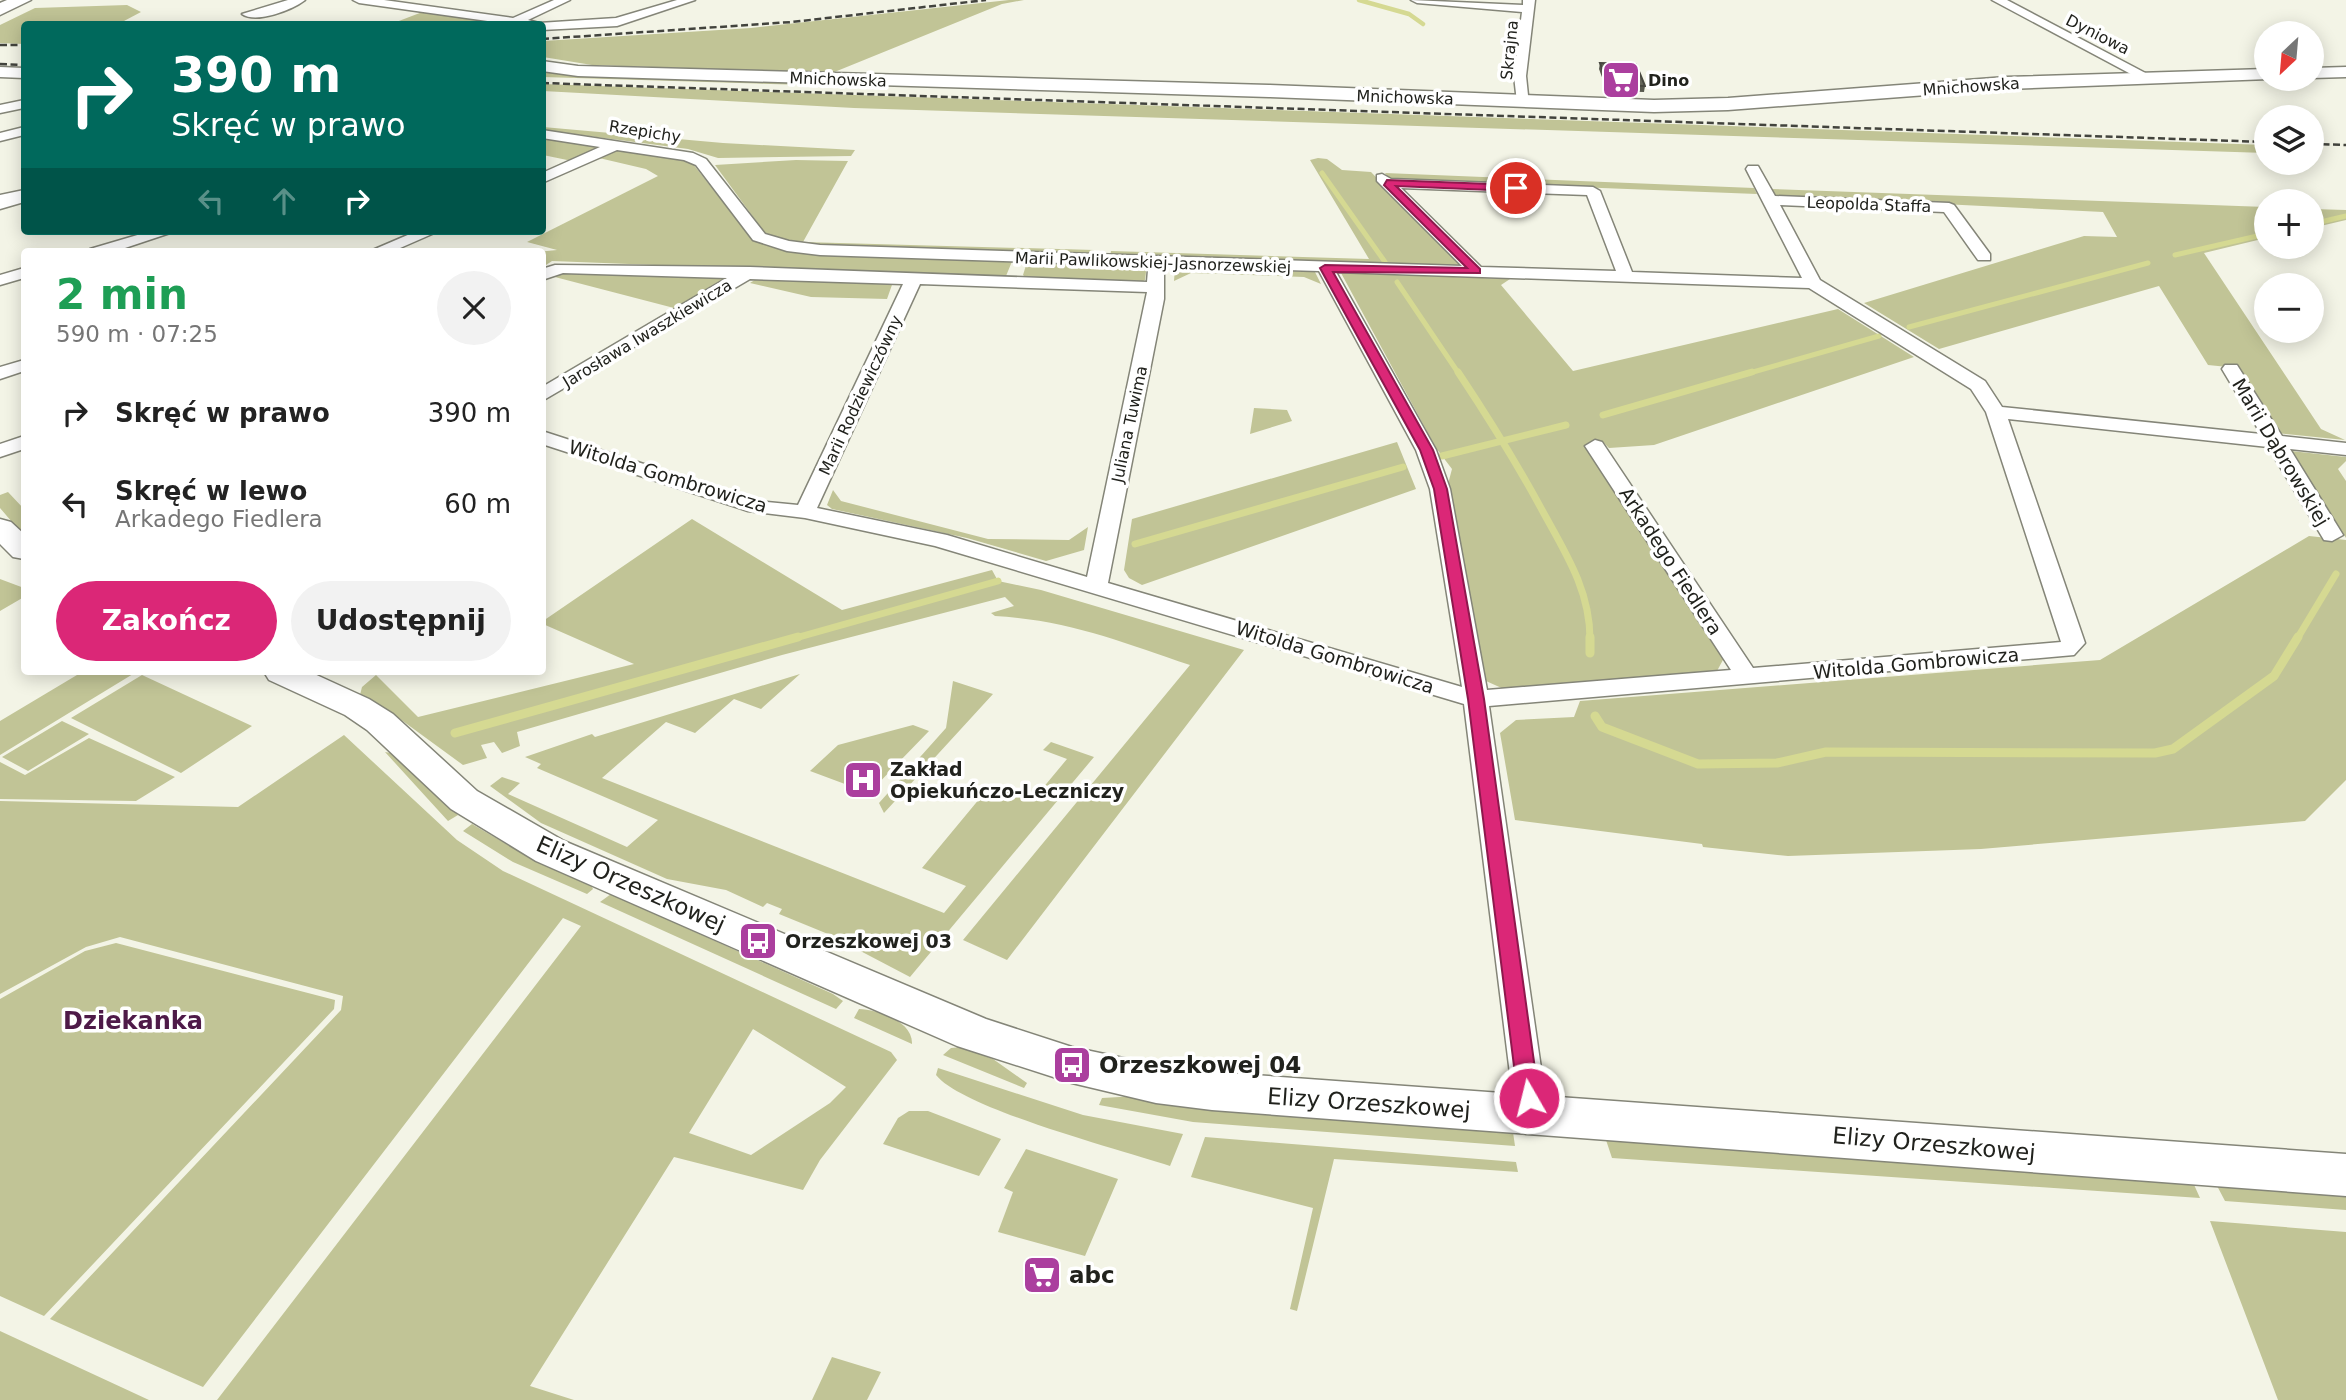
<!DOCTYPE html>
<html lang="pl">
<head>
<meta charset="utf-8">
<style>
	:root { --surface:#fff; --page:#f2f2f2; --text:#222; --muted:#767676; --accent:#db2777 }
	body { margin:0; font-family:"DejaVu Sans",sans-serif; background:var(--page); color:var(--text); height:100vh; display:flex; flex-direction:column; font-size:26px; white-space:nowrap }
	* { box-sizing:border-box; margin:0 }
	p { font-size:23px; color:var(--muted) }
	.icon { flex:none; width:38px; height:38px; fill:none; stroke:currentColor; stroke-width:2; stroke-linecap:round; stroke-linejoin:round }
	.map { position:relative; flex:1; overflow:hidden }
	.panel { position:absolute; left:21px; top:248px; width:525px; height:427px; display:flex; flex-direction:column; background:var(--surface); border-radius:7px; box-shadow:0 4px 18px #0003 }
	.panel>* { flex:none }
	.top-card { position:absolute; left:21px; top:21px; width:525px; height:214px; border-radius:7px; box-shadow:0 4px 18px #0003; background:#00695c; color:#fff; overflow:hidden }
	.needle { width:46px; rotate:206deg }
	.controls { position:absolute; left:2254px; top:21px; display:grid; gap:14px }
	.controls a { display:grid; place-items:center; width:70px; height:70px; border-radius:50%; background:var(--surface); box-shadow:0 4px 18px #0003; font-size:35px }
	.pin { position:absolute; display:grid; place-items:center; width:60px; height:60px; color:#fff; margin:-30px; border:4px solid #fff; border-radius:50%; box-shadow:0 2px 7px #0007 }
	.me { position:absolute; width:77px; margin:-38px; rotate:352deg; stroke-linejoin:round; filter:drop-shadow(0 0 5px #0008) }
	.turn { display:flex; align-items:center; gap:24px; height:147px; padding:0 35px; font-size:32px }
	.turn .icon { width:91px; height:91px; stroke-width:2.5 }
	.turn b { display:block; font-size:49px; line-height:60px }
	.lanes { display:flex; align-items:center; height:66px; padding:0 35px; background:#0003; justify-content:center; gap:35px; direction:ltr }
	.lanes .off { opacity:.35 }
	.round { display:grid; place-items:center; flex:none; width:74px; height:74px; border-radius:37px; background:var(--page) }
	.overview { display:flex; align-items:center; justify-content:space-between; height:119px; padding:0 35px }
	h1 { font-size:42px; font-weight:700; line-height:52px; color:#1e9e55 }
	.primary-button { display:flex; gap:14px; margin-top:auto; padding:14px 35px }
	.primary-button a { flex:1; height:80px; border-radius:42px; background:var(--accent); color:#fff; font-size:28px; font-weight:700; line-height:80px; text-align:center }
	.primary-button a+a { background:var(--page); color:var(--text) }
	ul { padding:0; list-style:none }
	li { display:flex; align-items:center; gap:21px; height:91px; padding:0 35px }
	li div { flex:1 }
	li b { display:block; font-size:26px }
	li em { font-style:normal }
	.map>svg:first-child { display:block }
	.green { fill:#c1c496; fill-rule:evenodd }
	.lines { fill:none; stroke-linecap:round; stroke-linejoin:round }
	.stream-far3 { stroke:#d5d992; stroke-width:4.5 }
	.stream-far2 { stroke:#d5d992; stroke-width:5 }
	.stream-far1 { stroke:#d5d992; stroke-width:7 }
	.stream { stroke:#d5d992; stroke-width:9 }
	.street-casing { stroke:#848578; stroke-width:3 }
	.secondary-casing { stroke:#848578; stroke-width:3 }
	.primary-casing { stroke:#848578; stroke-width:3 }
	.street { fill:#fff; fill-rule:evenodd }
	.secondary { fill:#fff; fill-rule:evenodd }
	.primary { fill:#fff; fill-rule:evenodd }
	.rail { stroke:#42433d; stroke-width:2.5; stroke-dasharray:7 3.5; stroke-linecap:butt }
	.wall { fill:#57584d }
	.building { fill:#65665a; stroke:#47473f; stroke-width:2 }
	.route { fill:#db2777; stroke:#8e194d; stroke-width:2 }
	.labels { text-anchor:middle; stroke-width:7; stroke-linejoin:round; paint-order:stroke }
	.far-street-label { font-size:16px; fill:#21221d; stroke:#fff }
	.far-poi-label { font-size:16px; font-weight:bold; fill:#21221d; stroke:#fff; text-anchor:start }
	.street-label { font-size:19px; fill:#21221d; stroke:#fff }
	.poi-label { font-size:19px; font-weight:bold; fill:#21221d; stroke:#fff; text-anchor:start }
	.near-street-label { font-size:23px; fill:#21221d; stroke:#fff }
	.near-poi-label { font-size:23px; font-weight:bold; fill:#21221d; stroke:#fff; text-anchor:start }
	.near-neighbourhood-label { font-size:24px; font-weight:bold; fill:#4e1a48; stroke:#fff }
</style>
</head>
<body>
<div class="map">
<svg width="2346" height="1400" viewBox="0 0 2346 1400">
	<rect width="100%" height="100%" fill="#f3f4e6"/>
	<!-- green -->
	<path class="green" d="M1009,0h15l-22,4 -170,69 -240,-8 -49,-8v-16l208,-13z
		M127,5l14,7 -17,9 62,3h-162v20l-24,-1v-18l35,-17z
		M425,11l73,10 -3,3h-104z
		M543,69l273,12 -11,4 -262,-8z
		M543,84l1723,61v8l-1412,-45 -311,-17z
		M543,127l180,16 132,7 -4,6 -133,2 -30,-9 -145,-19z
		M543,139l52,7 2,3 -25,12 -29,-6z
		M616,149l54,6 23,9 60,76 31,10 229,9 -7,17 -11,2 -443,-17 -9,6 -1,-15h-5l20,-2 -30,-8 131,-66 -12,-7 -47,-11z
		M1318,158l9,1 15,11 29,2 91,94 -352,-9 1,-6 258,8 -59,-99z
		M796,160l52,1 -45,81 291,8 -2,6 -299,-12 -28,-11 -50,-68z
		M1385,173l369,15 3,6 -367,-14z
		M1771,189l495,18v31l-62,15 117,176 24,11 -68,-7 -39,-65 -30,-3 -49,-79 -220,63 -75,-46 220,-67 33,1 -14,-25 -327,-16z
		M2312,209l34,1v10l-34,8z
		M1028,259l119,5 -2,16 -5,3 -113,-4 -4,-4z
		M1175,267l140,5 6,12 -17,-7 -113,-4 -17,8z
		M565,269l167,6 -58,33 -123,-32z
		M1341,273l169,6 -9,6 72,86 265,-62 76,48 -260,88 -45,3 -5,-5 -18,3 138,212 -7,13 -211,19 -20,-9 -38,-197 4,-15 -16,-21z
		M761,276l132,6 -6,17 -76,-2 -61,-14z
		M1254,408l33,2 5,11 -42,13z
		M1397,442l19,47 -274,96 -13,-7 -5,-8 8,-51z
		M2291,451l55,6v4l-8,8 8,12v57z
		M833,490l8,11 147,38 81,1 19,-13 -4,23 -38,11 -79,-23 -135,-29 -5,-4z
		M8,492l16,17v27l-24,-28v-13z
		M692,519l150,91 150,-40 6,11 43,9 203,60 -237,310 -44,-20 227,-275c-69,-23 -121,-45 -195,-49l-4,-3 23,-7 -9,-9 -223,58 -265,77 3,14 -18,7 -8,-11 -13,3 6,13 -24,7 -63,-46 -40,-24 2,-8 14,-12 42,42 216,-53 -91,-40v-3z
		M2309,536l37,4v240l-41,41 -324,28 -193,7 -85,-9 -1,-3 -187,-24 -15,-87 16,-13 58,-3 6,-16 520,-41z
		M0,579l24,9v9l-24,14z
		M82,672l51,2 -133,81v-34z
		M800,674l-39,35 -27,-10 -39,34 -29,-11 -64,56 342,135 22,-27 -44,-18 68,-82 42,15 35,-42 -24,-9 8,-8 43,15 -184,220 -82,-43 -49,-20 3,-5 -15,-6 -4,4 -37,-17 -59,-11 -126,-56 -51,-37 12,-9 18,6 -12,11 119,53 31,-27 -121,-52 4,-4 -16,-7 67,-23 3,3z
		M142,675l110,51 -71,47 -110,-55z
		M953,681l40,13 -109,119 -5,-10 67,-75z
		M62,721l27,13 -61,37 -26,-14z
		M913,725l16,6 -60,62 -59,-22 28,-26z
		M344,735l113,105 46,31 388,181 6,8 -77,100 -17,30 -129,-33 -144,229 44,14h-357l364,-474 -18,-8 -360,469 -153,-68 291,-309 2,-14 -223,-59 -34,10 -86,47v-193l238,6zM753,1029l93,58 -16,16 -79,52 -62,-22z
		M89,738l86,39 -39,24 -136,-2v-37l25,13z
		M385,752l6,1 67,62 -10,6z
		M472,824l51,30 67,29 3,6 -6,5 -74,-32 -50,-31z
		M611,894l222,100 10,7 -7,8 -236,-107z
		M116,943l219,57 -1,9 -290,307 -44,-20v-297l85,-48z
		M859,1009c19,1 54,12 53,35l-58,-26z
		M962,1047l31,12 34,24 -3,5 -81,-33 8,-7z
		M938,1068l145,47 100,19 -13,32c-48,-16 -207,-57 -234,-91z
		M1137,1096l376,36 2,14 -322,-24 -94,-17 3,-7z
		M909,1111h19l73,28 -22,37 -96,-32 15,-26z
		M1205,1137l311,25 2,10 -184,-13 -37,152 -7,-2 23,-101 -122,-31z
		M1605,1137l586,41 9,20 -588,-40z
		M1026,1149l92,30 -33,77 -87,-24 15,-40 -9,-4z
		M2215,1182l131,10v18l-121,-9z
		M2210,1221l136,11v168h-68z
		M0,1331l149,69h-149z
		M832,1357l49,15 -14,28h-55z"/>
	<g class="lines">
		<!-- stream-far3 -->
		<path class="stream-far3" d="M1359,0l50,14 14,10"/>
		<!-- stream-far2 -->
		<path class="stream-far2" d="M1322,173l63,89
			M2312,224l34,-8
			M2175,255l91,-21
			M1397,282l62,92
			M1909,327l239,-64
			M1746,374l133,-38"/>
		<!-- stream-far1 -->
		<path class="stream-far1" d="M1458,372c30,45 58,90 84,138 23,42 48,80 48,129
			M1603,415l149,-43
			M1442,456l124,-31
			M1135,544l268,-77
			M792,639l206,-58
			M2297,639l39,-65"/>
		<!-- stream -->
		<path class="stream" d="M1590,637v16
			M1595,716l7,11 96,37 79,-1 49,-11 329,1 18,-4 101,-73 24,-39
			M455,733l343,-96"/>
		<defs>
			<path id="street" d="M288,0h17c-13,10 -49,24 -63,14z
				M353,0h31l129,18 41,-18h16l-42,20 11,3 77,-5 61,-18h18l-78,26 -75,4v-6h-33l-150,-21z
				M1411,0l112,5v-5h12l-9,76 3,29 -12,-3 -3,-26 8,-64 -105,-9z
				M1992,0h15l146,77 -11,3z
				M24,100v8l-24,5v-8z
				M24,127v8l-24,6v-8z
				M542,130l151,23 13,6 59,75 24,7 31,4 642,21 -85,-85v-6l5,-1 9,5 202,8 7,4 32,81 170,6 -56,-109 2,-3h10l17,30 174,7 5,2 36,49v6h-12l-34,-48 -164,-7 40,75 165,101 17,26 259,27 -39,-65 3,-4h12l45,71 64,7v12l-56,-6 53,86 -11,6 -8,-1 -56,-93 -260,-28 77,224 -11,12 -585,51 56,390 11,21 -5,10 -11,4 -11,-4 -16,-29 -49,-394 -529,-158 -130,-28 -57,-7 -206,-67v-13l216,70 40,4 105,-221 -153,-5 -208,122v-14l185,-109 -164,-5 -21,7v-11l13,-4 195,2 397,15 1,-12 4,-4 -332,-11 -33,-4 -34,-11 -57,-75 -12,-5 -67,-10 -75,33v-10l58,-26 -58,-9zM1401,188l186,7 29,76 -135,-4zM1161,266l158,5 97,179 14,39 32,198 -354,-104 56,-284v-29zM1336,272l473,16 162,101 15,23 75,230 -308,26 -151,-226 -7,-2 -10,6 146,224 -244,20 -37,-201 -14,-39zM920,284l227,8 -60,285 -140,-42 -130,-27z
				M151,231h25l-63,21h-25l2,-3z
				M417,231h22l-48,21h-23z
				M24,268v10l-24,7v-10z
				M24,360v11l-24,8v-12z
				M24,436v13l-24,8v-13z"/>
			<path id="secondary" d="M542,61l36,5 691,19 385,15 74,-2 278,-21 260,-8v10h3l-263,10 -278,21 -74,2 -385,-15 -691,-21 -36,-5z
				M0,67l24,1v10l-24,-1z
				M2346,67v10l-34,1v-10z
				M24,190v12l-24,7v-14z
				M0,519l11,3 13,12v25l-11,-2 -13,-13z
				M264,672h46l59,27 24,15 84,77 87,50 422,178 86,28 84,18 56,7 1134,82v42l-1134,-86 -56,-7 -84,-20 -115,-37 -421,-185 -85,-52 -84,-79 -22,-15 -76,-35z"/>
			<path id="primary" d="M7,0h24l-31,15v-12z"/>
		</defs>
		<!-- street casing -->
		<use href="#street" class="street-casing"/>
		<!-- secondary casing -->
		<use href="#secondary" class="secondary-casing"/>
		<!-- primary casing -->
		<use href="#primary" class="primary-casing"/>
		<!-- street -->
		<use href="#street" class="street"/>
		<!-- secondary -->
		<use href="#secondary" class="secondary"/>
		<!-- primary -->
		<use href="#primary" class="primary"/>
		<!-- rail -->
		<path class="rail" d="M542,39l250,-17 194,-22
			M0,45h24
			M0,64l24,1
			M542,83l1724,59
			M2312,144l34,1"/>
	</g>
	<!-- wall -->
	<path class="wall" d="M1600,63l45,23 -1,6 -37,-1 -8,-22z"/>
	<!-- building -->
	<path class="building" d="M1600,63l36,1 9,22 -37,-1z"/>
	<!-- route -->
	<path class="route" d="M1387,180l129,5 5,3 -5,3 -120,-5 84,83v4l-147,-1 100,178 14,39 37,210 55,399 -3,7 -7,2 -8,-2 -3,-7 -50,-399 -34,-210 -14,-39 -100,-182 5,-3 142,3 -83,-83z"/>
	<!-- icons -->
	<defs>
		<symbol id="supermarket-square" viewBox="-11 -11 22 22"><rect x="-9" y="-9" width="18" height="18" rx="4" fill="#ab3f9e" stroke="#fff"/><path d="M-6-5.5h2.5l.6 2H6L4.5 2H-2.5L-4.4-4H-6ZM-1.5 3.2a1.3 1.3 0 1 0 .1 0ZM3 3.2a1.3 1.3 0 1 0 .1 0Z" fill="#fff"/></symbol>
		<symbol id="hospital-square" viewBox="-11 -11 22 22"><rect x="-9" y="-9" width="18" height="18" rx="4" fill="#ab3f9e" stroke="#fff"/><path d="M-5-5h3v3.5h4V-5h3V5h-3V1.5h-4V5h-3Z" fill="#fff"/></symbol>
		<symbol id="bus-square" viewBox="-11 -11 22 22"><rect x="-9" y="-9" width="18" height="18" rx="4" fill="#ab3f9e" stroke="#fff"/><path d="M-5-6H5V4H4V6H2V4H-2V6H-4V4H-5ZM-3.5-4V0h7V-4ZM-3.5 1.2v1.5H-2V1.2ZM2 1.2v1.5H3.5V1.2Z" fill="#fff"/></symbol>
	</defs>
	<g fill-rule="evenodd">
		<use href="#supermarket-square" x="1599" y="58" width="44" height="44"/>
		<use href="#hospital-square" x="841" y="758" width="44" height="44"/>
		<use href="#bus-square" x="736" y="919" width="44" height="44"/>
		<use href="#bus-square" x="1050" y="1043" width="44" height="44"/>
		<use href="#supermarket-square" x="1020" y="1253" width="44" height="44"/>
	</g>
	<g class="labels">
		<!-- far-street labels -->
		<g class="far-street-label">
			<text transform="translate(2098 34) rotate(27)" y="6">Dyniowa</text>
			<text transform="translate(1509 50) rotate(-84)" y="6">Skrajna</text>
			<text transform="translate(838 79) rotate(2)" y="6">Mnichowska</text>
			<text transform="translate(1971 86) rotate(-4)" y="6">Mnichowska</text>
			<text transform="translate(1405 97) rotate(2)" y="6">Mnichowska</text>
			<text transform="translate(645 131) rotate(9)" y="6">Rzepichy</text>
			<text transform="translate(1869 204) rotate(2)" y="6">Leopolda Staffa</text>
			<text transform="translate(1153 262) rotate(2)" y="6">Marii Pawlikowskiej-Jasnorzewskiej</text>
			<text transform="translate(647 333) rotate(-31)" y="6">Jarosława Iwaszkiewicza</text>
			<text transform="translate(860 395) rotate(-65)" y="6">Marii Rodziewiczówny</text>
			<text transform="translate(1129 424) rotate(-78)" y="6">Juliana Tuwima</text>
		</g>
		<!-- far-poi labels -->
		<g class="far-poi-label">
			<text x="1648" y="86">Dino</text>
		</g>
		<!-- street labels -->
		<g class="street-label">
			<text transform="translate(2281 452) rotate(59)" y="7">Marii Dąbrowskiej</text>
			<text transform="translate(668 476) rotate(17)" y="7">Witolda Gombrowicza</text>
			<text transform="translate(1671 561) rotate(57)" y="7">Arkadego Fiedlera</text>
			<text transform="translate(1335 657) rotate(17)" y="7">Witolda Gombrowicza</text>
			<text transform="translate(1916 663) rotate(-5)" y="7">Witolda Gombrowicza</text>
		</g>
		<!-- poi labels -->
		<g class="poi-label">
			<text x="890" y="776">Zakład<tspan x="890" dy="22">Opiekuńczo-Leczniczy</tspan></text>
			<text x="785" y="948">Orzeszkowej 03</text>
		</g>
		<!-- near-street labels -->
		<g class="near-street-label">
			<text transform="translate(631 884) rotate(24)" y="8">Elizy Orzeszkowej</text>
			<text transform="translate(1369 1103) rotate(4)" y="8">Elizy Orzeszkowej</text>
			<text transform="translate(1934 1144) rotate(5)" y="8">Elizy Orzeszkowej</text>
		</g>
		<!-- near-poi labels -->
		<g class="near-poi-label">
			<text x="1099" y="1073">Orzeszkowej 04</text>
			<text x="1069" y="1283">abc</text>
		</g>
		<!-- near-neighbourhood labels -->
		<g class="near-neighbourhood-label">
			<text x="133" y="1029">Dziekanka</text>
		</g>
	</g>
</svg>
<div class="controls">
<a><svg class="needle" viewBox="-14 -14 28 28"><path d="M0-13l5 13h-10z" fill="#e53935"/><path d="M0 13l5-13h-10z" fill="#767676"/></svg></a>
<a><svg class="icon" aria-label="layers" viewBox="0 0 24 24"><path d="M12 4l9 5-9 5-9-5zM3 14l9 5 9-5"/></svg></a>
<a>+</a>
<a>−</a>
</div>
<div class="pin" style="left:1516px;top:188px;background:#d93025"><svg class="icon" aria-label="arrive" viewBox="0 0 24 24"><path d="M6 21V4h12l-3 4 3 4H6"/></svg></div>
<svg class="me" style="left:1529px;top:1098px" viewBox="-20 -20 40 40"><circle r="17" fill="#db2777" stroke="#fff" stroke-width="3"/><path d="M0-11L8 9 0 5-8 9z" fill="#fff"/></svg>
<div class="top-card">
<div class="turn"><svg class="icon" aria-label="right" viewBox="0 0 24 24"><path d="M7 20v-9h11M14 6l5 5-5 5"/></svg><div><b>390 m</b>Skręć w prawo</div></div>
<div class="lanes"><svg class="icon off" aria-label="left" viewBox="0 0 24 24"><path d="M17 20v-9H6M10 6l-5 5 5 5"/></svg><svg class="icon off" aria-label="ahead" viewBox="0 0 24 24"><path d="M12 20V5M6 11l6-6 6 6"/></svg><svg class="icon" aria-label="right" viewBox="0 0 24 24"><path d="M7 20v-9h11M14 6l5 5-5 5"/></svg></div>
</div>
<section class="panel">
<div class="overview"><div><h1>2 min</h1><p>590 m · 07:25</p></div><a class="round"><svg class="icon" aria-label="close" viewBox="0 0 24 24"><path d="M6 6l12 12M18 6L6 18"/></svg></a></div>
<ul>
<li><svg class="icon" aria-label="right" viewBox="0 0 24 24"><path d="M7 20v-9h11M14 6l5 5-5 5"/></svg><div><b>Skręć w prawo</b></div><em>390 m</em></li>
<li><svg class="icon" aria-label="left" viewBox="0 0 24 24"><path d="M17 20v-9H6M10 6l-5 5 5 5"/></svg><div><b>Skręć w lewo</b><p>Arkadego Fiedlera</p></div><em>60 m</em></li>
</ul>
<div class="primary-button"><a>Zakończ</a><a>Udostępnij</a></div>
</section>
</div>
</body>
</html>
